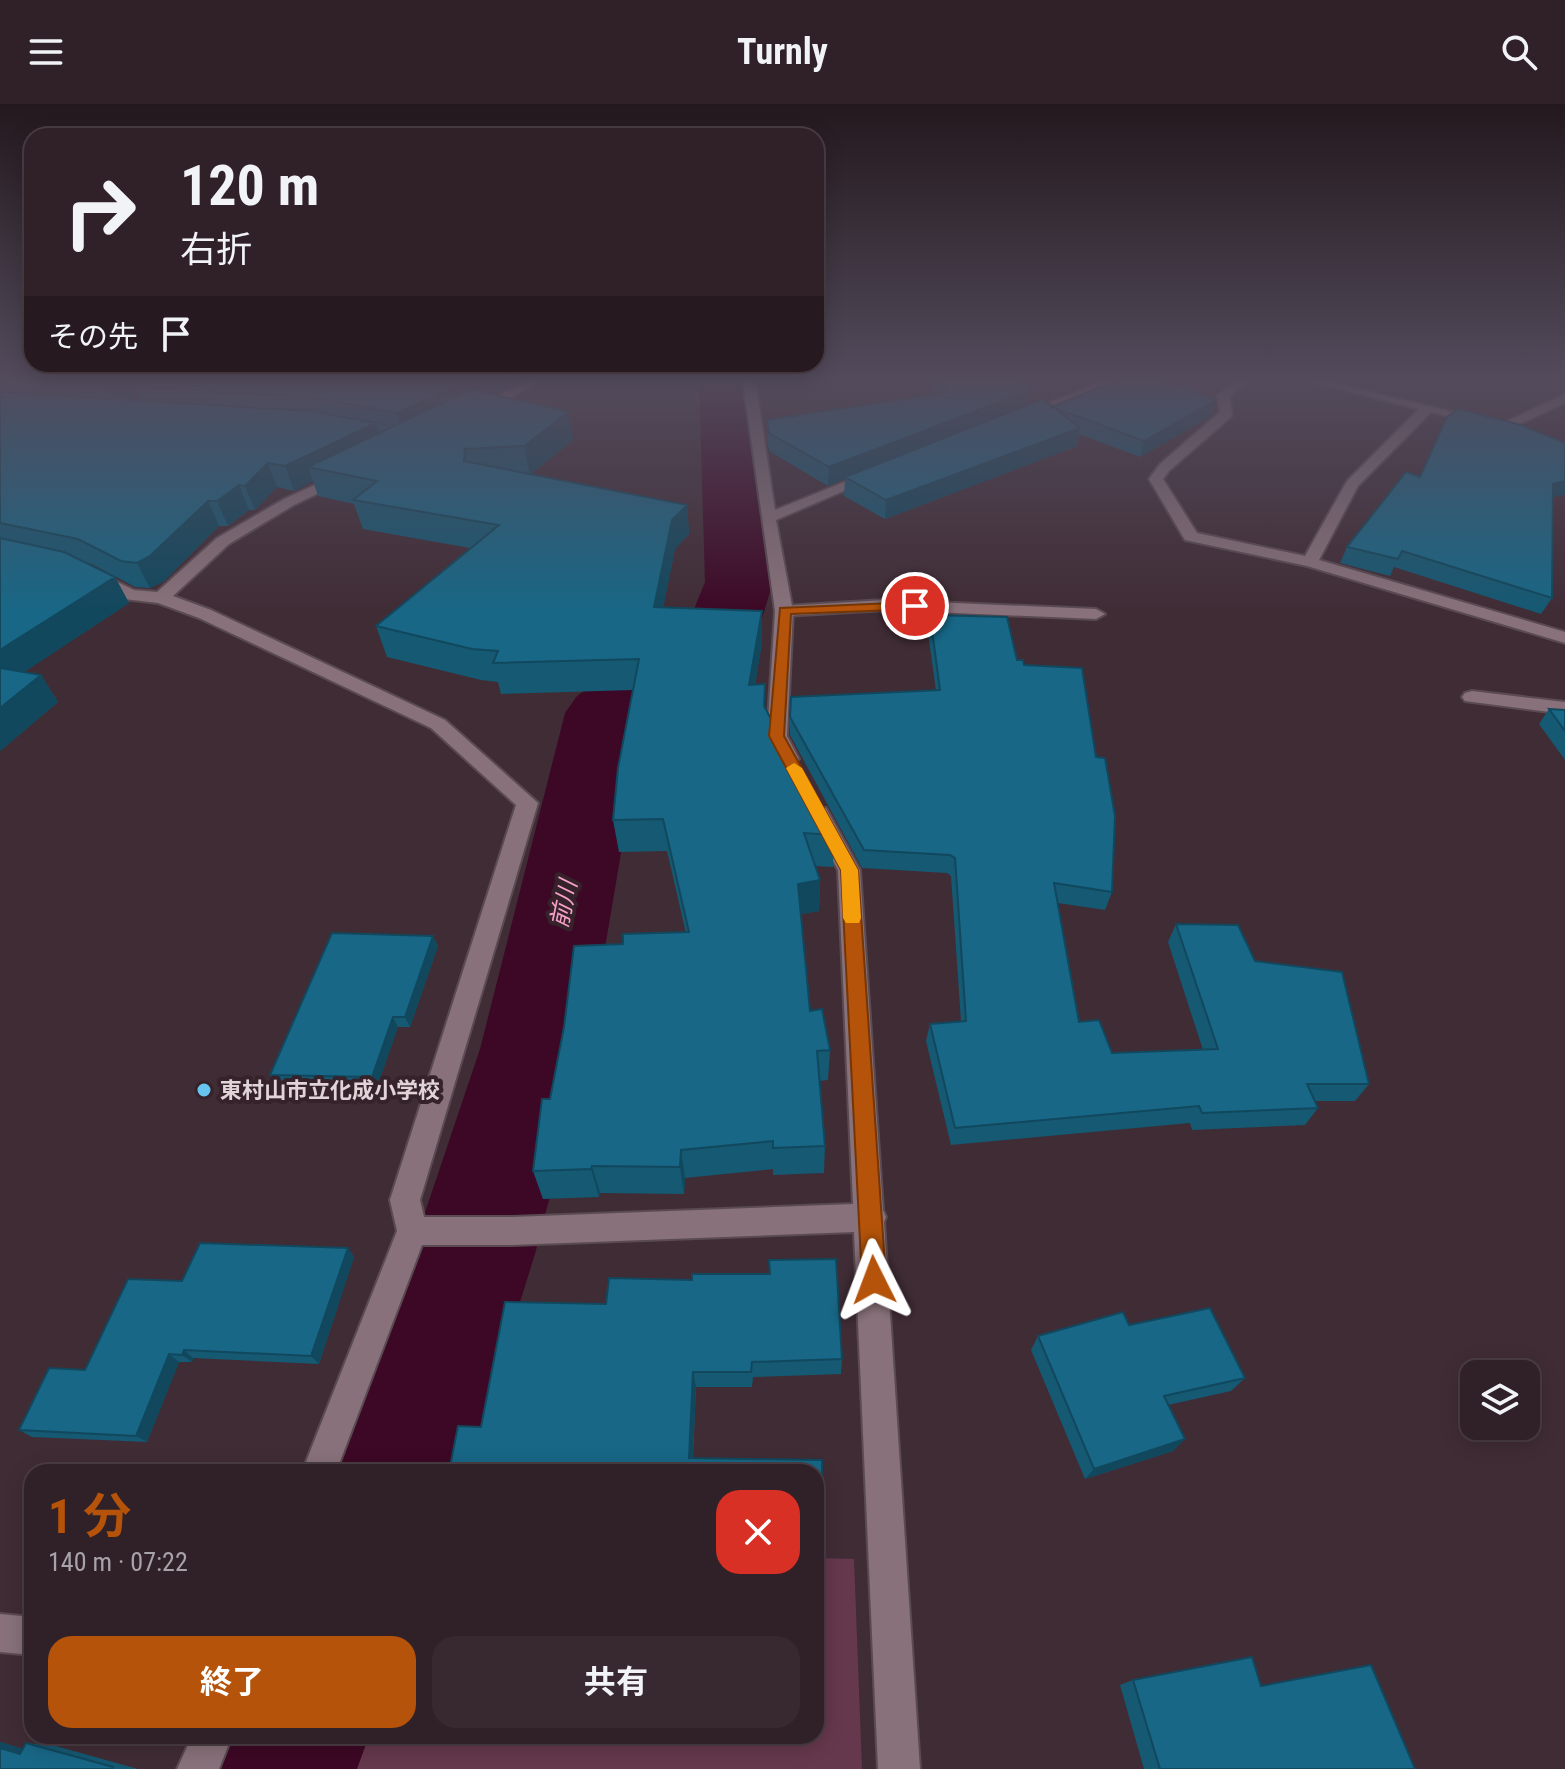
<!DOCTYPE html>
<html lang="ja">
<head>
<meta charset="utf-8">
<style>
	:root { --surface:#302128; --page:#382930; --text:#f1f3f6; --muted:#a8a3a8; --line:#4b3e45; --accent:#b45309 }
	body { margin:0; font-family:"Roboto Condensed","Noto Sans JP",sans-serif; background:var(--page); color:var(--text); height:100vh; display:flex; flex-direction:column; font-size:30px; white-space:nowrap }
	* { box-sizing:border-box; margin:0 }
	p { font-size:26px; color:var(--muted) }
	.icon { flex:none; width:44px; height:44px; fill:none; stroke:currentColor; stroke-width:2; stroke-linecap:round; stroke-linejoin:round }
	.map { position:relative; flex:1; overflow:hidden }
	.panel { position:absolute; left:24px; top:1360px; width:800px; height:280px; display:flex; flex-direction:column; background:var(--surface); border-radius:24px; box-shadow:0 4px 20px #0003,0 0 0 2px var(--line) }
	.panel>* { flex:none }
	.hud { position:absolute; left:24px; top:24px; width:800px; height:244px; border-radius:24px; box-shadow:0 4px 20px #0003,0 0 0 2px var(--line); background:#302128; color:var(--text); overflow:hidden }
	.tools { position:absolute; left:1460px; top:1256px; display:grid; gap:16px }
	.tools a { display:grid; place-items:center; width:80px; height:80px; border-radius:16px; background:var(--surface); box-shadow:0 4px 20px #0003,0 0 0 2px var(--line); font-size:40px }
	.pin { position:absolute; display:grid; place-items:center; width:68px; height:68px; color:#fff; margin:-34px; border:4px solid #fff; border-radius:50%; box-shadow:0 2px 8px #0007 }
	.me { position:absolute; width:88px; margin:-44px; rotate:357deg; stroke-linejoin:round; filter:drop-shadow(0 0 6px #0008) }
	.turn { display:flex; align-items:center; gap:28px; height:168px; padding:0 24px; font-size:36px }
	.turn .icon { width:104px; height:104px; stroke-width:2.5 }
	.turn b { display:block; font-size:56px; line-height:68px }
	.then { display:flex; align-items:center; height:76px; padding:0 24px; background:#0003; gap:16px; font-size:30px }
	.round { display:grid; place-items:center; flex:none; width:84px; height:84px; border-radius:24px; background:var(--page) }
	.overview { display:flex; align-items:center; justify-content:space-between; height:136px; padding:0 24px }
	h1 { font-size:48px; font-weight:700; line-height:60px; color:var(--accent) }
	.button { display:flex; gap:16px; margin-top:auto; padding:16px 24px }
	.button a { flex:1; height:92px; border-radius:24px; background:var(--accent); color:#fff; font-size:32px; font-weight:700; line-height:92px; text-align:center }
	.button a+a { background:var(--page); color:var(--text) }
	header { display:flex; justify-content:space-between; align-items:center; height:104px; padding:0 24px; background:var(--surface); font-size:36px; font-weight:700 }
	.map>svg:first-child { display:block }
	.green { fill:#66384d }
	.lines { fill:none; stroke-linecap:round; stroke-linejoin:round }
	.river { fill:#3d0825; fill-rule:evenodd }
	.lane-casing { stroke:#5a4a51; stroke-width:4 }
	.street-casing { stroke:#5a4a51; stroke-width:4 }
	.lane { fill:#88717a; fill-rule:evenodd }
	.street { fill:#88717a; fill-rule:evenodd }
	.wall { fill:#155973; fill-rule:evenodd }
	.shaded-wall { fill:#11485e }
	.building { fill:#186786; stroke:#11485e; stroke-width:2 }
	.route { fill:#b45309; stroke:#753606; stroke-width:2 }
	.slow { fill:#f59e0b }
	.poi-dot { fill:#66c4ef; stroke:#36222b; stroke-width:3 }
	.labels { text-anchor:middle; stroke-width:8; stroke-linejoin:round; paint-order:stroke }
	.poi-label { font-size:22px; font-weight:bold; fill:#e1d4d9; stroke:#36222b; text-anchor:start }
	.water-label { font-size:24px; font-style:italic; fill:#f7a1c7; stroke:#36222b }
</style>
</head>
<body>
<header><svg class="icon" aria-label="menu" viewBox="0 0 24 24"><path d="M4 6h16M4 12h16M4 18h16"/></svg>Turnly<svg class="icon" aria-label="search" viewBox="0 0 24 24"><circle cx="10" cy="10" r="6"/><path d="M15 15l6 6"/></svg></header>
<div class="map">
<svg width="1565" height="1665" viewBox="0 0 1565 1665">
	<rect width="100%" height="100%" fill="#402c35"/>
	<!-- green -->
	<path class="green" d="M816,1454l38,1 8,210h-589l14,-33h529z"/>
	<g class="lines">
		<!-- river -->
		<path class="river" d="M699,275h52l22,203 -13,43 -11,15 -106,82 -55,327 -53,205 -68,218h-142l86,-218 69,-205 85,-336 12,-17 115,-82 13,-32z
			M203,1632h166l-12,33h-168z"/>
		<defs>
			<path id="lane" d="M1421,303l12,3 -75,76 -39,74 246,72v11l-258,-77 -122,-26 -36,-61 11,-15h10l2,3 -9,12 34,54 108,23 42,-75z
				M885,496l211,9 9,5 -9,5 -211,-9 -101,6 -9,-5 9,-5z
				M1472,587l93,11v12l-100,-13 -3,-4 3,-4z
				M0,1510l32,3v38l-32,-3z"/>
			<path id="street" d="M529,275h15l-62,35 -12,-3z
				M743,275h12l20,131 94,-38 5,-1 7,4 -105,45 17,91 -6,125 12,23 -10,7 -7,-2 -15,-28 8,-125z
				M1108,275h17l-100,41 -12,-3z
				M1240,275h14l-24,17 2,20 -62,54h-10v-6l60,-52 -3,-17z
				M1298,275h21l170,42 -7,4z
				M1565,290v9l-56,26 -12,-3z
				M343,368l5,1v6l-54,26 -65,39 -56,52 38,14 234,110 93,83 -118,397 4,17h88l341,-13 -15,-334 -31,-57 3,-5h16l34,62 23,340 3,7 -2,5 36,547h-42l-24,-537 -342,13h-90l-86,227h-34l95,-241 -7,-31 126,-395 -85,-77 -232,-110 -41,-15 -34,-4 -39,-24 8,-5 41,20 23,2 60,-54 67,-39z
				M192,1632h40l-13,33h-42z"/>
		</defs>
		<!-- lane casing -->
		<use href="#lane" class="lane-casing"/>
		<!-- street casing -->
		<use href="#street" class="street-casing"/>
		<!-- lane -->
		<use href="#lane" class="lane"/>
		<!-- street -->
		<use href="#street" class="street"/>
	</g>
	<!-- wall -->
	<path class="wall" d="M0,275h525l-32,15 76,18 4,28 -42,34 156,31 2,29 -14,15 -12,59 99,34 -7,43 10,-1v24l69,127 -1,32 -18,-1 5,14 -1,31 -18,3 9,97 20,39 -2,30 -9,1 6,65 -1,27 -51,2v-6l-88,9 -1,16 -84,-1 -1,4 -56,2 -10,-28 17,-72 73,-155 63,-11 -19,-82 -48,1 -6,-32 20,-130 -132,4 -3,-12 -17,-2 -94,-23 -11,-31 94,-78 -107,-19 -9,-25 -36,-8 -5,-15 -19,10 -17,-4 -22,23h-6l-21,16h-9l-56,56 -13,6 -15,-1 -43,-23 -5,-1 28,14 14,26 -105,69 17,3 17,27 -58,49zM138,290l3,6h-11z
		M924,275h94l10,26 183,11 -71,41 -61,-23 -2,12 -192,73 -41,-23 1,-17 -17,7 -59,-35 -2,-12v-19l168,-26z
		M1420,373l133,20 -1,101 -11,16 -147,-47 -4,9 -50,-13 7,-16z
		M930,511l87,45 95,232 -7,18 -47,-7 21,119 33,31 91,-3 -35,-108 8,-18 79,37 114,123 -14,17h-41l4,7 -13,17 -113,5 -2,-7 -239,22 -25,-104 4,-17 31,-3 -10,-145 -4,-3 -85,-5 -72,-133v-18l146,-26 -8,-58z
		M1549,605l16,1v50l-26,-36z
		M433,832l5,10 -28,81h-12l-21,60 -100,-2 -7,-10z
		M348,1144l6,9 -35,107 -126,-6 -1,4h-13l-32,80 -115,-5 -13,-7 163,-149z
		M836,1155l6,100 -1,15 -88,3 -1,10h-56l-3,71 129,2 1,68 -1,10h-6v-66h-367l9,-46 23,1 24,-125 101,2 3,-26 83,2v-6h78l-1,-14z
		M1129,1221l116,53 -14,13 -63,14 5,46 -88,28 -54,-129 7,-14z
		M1133,1576l128,6 154,83h-271l-24,-84z
		M0,1638l23,7 3,-6 30,3 82,23h-138z"/>
	<!-- shaded-wall -->
	<path class="shaded-wall" d="M116,275h46l-28,7 4,8 -20,13 -11,-23z
		M472,275h53l-121,58 -7,-24z
		M1031,286l-4,17 -182,70v2l-17,7 1,-19z
		M1216,296l-5,16 -71,41 4,-16z
		M569,308l4,28 -43,35 -6,-29z
		M376,319l7,24 -75,20 5,14 -19,10 -9,-25z
		M1080,324l-3,18 -192,73 1,-19z
		M268,359l9,24 -22,23 -10,-24z
		M1565,377v14l-21,4 9,-15z
		M239,381l10,25 -21,16 -11,-25z
		M208,397l11,25 -56,56 -13,6 -13,-25z
		M687,401l2,29 -14,15 -18,89 -3,-31 18,-87z
		M115,473l14,26 -129,85v-38z
		M762,507v31l-12,75 -1,-32z
		M41,571l17,27 -58,49v-43z
		M820,776l-1,31 -22,4 1,-31z
		M433,832l5,10 -28,81 -5,-10z
		M393,913l5,10 -21,60 -5,-10z
		M681,1046l4,28 -1,16 -4,-27z
		M592,1062l8,27 -1,4 -8,-28z
		M348,1144l6,9 -35,107 -8,-8z
		M184,1246l9,8 -1,4 -10,-7z
		M169,1250l10,8 -32,80 -11,-6z
		M693,1268l3,15 -4,83 -3,-12z
		M1185,1335l-12,12 -88,28 9,-10z
		M0,1638l50,15 -30,-3 -20,-6z"/>
	<!-- building -->
	<path class="building" d="M0,275h116l-9,5z
		M144,275h328l-75,34 -86,-16 -177,-11z
		M939,275h79l13,11 -202,77 -60,-34 -2,-13 181,-28z
		M1120,275h38l58,21 -72,41 -92,-34z
		M471,285l98,23 -45,34 -59,3 -1,12 223,44 -15,15 -18,87 108,4 -13,74 16,-1 -1,22 70,129 -30,-2 16,47 -22,4 12,127 12,-2 8,41 -13,1 8,95 -52,2v-7l-92,9 -1,17 -88,-1 -1,3 -58,2 9,-72h8l14,-72 10,-81 49,-2v-10l66,-2 -26,-113 -50,1 5,-52 21,-109 -146,4 5,-12 -26,-2 -96,-23 123,-101 -146,-25 24,-19 -69,-14z
		M0,288l310,19 66,12 -91,43 -17,-3 -23,23 -6,-1 -22,16h-9l-58,55 -13,7 -16,-2 -43,-22 -78,-16z
		M1043,295l37,29 -194,72 -41,-23z
		M1459,305l62,16 44,18v38l-12,3 -1,114 -150,-47 -4,8 -51,-12 59,-75 14,5 27,-60z
		M0,434l64,14 51,25 -115,73z
		M930,511l77,2 10,43h6l1,5 58,3 14,89 9,1 10,58 -3,76 -58,-9 25,139 20,-2 13,33 106,-4 -42,-125 62,1 17,36 87,11 27,112h-62l11,24 -116,5 -3,-7 -244,22 -25,-104 36,-3 -11,-163 -5,-3 -86,-5 -74,-133 1,-20 149,-7z
		M0,564l41,7 -41,33z
		M1549,605l16,1v21z
		M332,829l101,3 -28,81h-12l-21,60 -102,-2z
		M200,1139l148,5 -37,108 -127,-6 -2,5 -13,-1 -33,82 -117,-6 30,-62 36,2 43,-91 54,2z
		M836,1155l6,100 -90,3 -1,10h-58l-4,86 133,2 1,68h-7v-56h-367l9,-46 23,1 24,-125 101,2 3,-26 83,2v-6h78l-1,-14z
		M1210,1204l35,70 -81,18 21,43 -91,30 -56,-133 85,-24 6,13z
		M1252,1553l9,29 110,-21 44,104h-255l-27,-89z
		M26,1639l87,24 -1,2h-112v-21l20,6z"/>
	<!-- sky -->
	<linearGradient id="sky" x2="0" y2="1"><stop stop-color="#23181d"/><stop offset="0.54" stop-color="#534b5c"/><stop offset="1" stop-color="#534b5c" stop-opacity="0"/></linearGradient>
	<rect width="1565" height="508" fill="url(#sky)"/>
	<!-- route -->
	<path class="route" d="M915,498l7,4 -2,3 -129,5 -7,122 74,134 28,410 -4,8 -8,4 -9,-4 -3,-8 -21,-410 -72,-134 11,-128z"/>
	<!-- slow -->
	<path class="slow" d="M794,659l8,5 56,102 3,48 -2,5h-13l-3,-5 -2,-48 -55,-102z"/>
	<!-- markers -->
	<circle class="poi-dot" cx="204" cy="986" r="8"/>
	<g class="labels">
		<!-- poi labels -->
		<g class="poi-label">
			<text x="220" y="994">東村山市立化成小学校</text>
		</g>
		<!-- water labels -->
		<g class="water-label">
			<text transform="translate(564 800) rotate(-78)" y="8">前川</text>
		</g>
	</g>
</svg>
<div class="tools">
<a><svg class="icon" aria-label="layers" viewBox="0 0 24 24"><path d="M12 4l9 5-9 5-9-5zM3 14l9 5 9-5"/></svg></a>
</div>
<div class="pin" style="left:915px;top:502px;background:#d93025"><svg class="icon" aria-label="arrive" viewBox="0 0 24 24"><path d="M6 21V4h12l-3 4 3 4H6"/></svg></div>
<svg class="me" style="left:874px;top:1176px" viewBox="-20 -20 40 40"><path d="M0-17L14 15 0 8-14 15z" fill="#b45309" stroke="#fff" stroke-width="4"/></svg>
<div class="hud">
<div class="turn"><svg class="icon" aria-label="right" viewBox="0 0 24 24"><path d="M7 20v-9h11M14 6l5 5-5 5"/></svg><div><b>120 m</b>右折</div></div>
<div class="then">その先<svg class="icon" aria-label="arrive" viewBox="0 0 24 24"><path d="M6 21V4h12l-3 4 3 4H6"/></svg></div>
</div>
<section class="panel">
<div class="overview"><div><h1>1 分</h1><p>140 m · 07:22</p></div><a class="round" style="background:#d93025;color:#fff"><svg class="icon" aria-label="close" viewBox="0 0 24 24"><path d="M6 6l12 12M18 6L6 18"/></svg></a></div>
<div class="button"><a>終了</a><a>共有</a></div>
</section>
</div>
</body>
</html>
